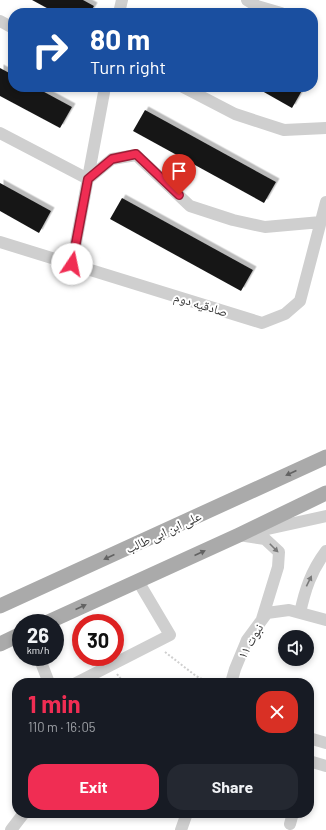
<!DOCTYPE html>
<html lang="en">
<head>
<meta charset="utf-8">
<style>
	:root { --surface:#171b24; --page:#242831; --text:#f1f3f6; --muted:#9ea1a6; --accent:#f02d53 }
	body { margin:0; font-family:Barlow,"Noto Naskh Arabic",sans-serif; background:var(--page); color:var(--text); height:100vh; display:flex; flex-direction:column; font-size:15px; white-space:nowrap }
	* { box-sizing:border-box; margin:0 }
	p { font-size:13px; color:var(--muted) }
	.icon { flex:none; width:22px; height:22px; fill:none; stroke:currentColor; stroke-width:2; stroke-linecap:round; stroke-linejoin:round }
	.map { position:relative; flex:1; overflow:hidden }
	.drawer { position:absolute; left:12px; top:678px; width:302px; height:140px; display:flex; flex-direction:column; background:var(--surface); border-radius:16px; box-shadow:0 2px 6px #0003 }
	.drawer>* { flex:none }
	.top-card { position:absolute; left:8px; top:8px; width:310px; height:84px; border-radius:16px; box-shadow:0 2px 6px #0003; background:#1a4fa0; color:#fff; overflow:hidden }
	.tools { position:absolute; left:278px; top:630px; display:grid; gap:8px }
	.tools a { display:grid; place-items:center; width:36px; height:36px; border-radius:50%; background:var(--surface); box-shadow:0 2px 6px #0003; font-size:20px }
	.speed { position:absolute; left:12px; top:614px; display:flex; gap:8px; font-size:20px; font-weight:700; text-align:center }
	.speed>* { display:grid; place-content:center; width:52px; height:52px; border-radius:50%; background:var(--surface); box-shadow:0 2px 6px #0003; line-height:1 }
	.speed small { font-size:10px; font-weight:400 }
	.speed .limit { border:6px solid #d22; background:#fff; color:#111 }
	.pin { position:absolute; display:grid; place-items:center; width:34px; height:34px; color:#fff; margin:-41px -17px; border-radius:50% 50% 50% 0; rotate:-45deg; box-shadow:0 0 4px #0007 }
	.pin .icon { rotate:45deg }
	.me { position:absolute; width:44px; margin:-22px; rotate:11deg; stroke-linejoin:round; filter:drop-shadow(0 0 3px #0008) }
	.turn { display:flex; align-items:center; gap:14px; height:84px; padding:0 16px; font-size:18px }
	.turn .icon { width:52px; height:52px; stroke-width:2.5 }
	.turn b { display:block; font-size:28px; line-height:34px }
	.round { display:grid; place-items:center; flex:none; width:42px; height:42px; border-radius:16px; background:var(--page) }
	.overview { display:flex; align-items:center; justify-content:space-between; height:68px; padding:0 16px }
	h1 { font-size:24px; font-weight:700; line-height:30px; color:var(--accent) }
	.primary-button { display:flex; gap:8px; margin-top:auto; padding:8px 16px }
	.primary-button a { flex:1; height:46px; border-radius:16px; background:var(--accent); color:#fff; font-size:16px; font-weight:700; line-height:46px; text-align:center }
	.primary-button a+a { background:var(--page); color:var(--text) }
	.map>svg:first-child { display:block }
	.building { fill:#191919; filter:url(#shadow) }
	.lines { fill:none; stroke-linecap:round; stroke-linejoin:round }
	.path { stroke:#cfcfcf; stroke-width:2; stroke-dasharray:2 2; stroke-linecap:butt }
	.minor { stroke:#cfcfcf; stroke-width:12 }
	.major { stroke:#aaa; stroke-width:15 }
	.oneway { fill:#626262 }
	.oneway2 { fill:#797979 }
	.route-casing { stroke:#9c1d36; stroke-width:10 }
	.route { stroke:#f02d53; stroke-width:7 }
	.labels { text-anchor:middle; stroke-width:4; stroke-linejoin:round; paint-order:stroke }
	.street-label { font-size:13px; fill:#323232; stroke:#fff }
</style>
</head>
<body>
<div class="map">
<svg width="326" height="830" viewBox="0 0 326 830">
	<defs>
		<filter id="shadow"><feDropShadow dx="3.5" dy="-3.5" stdDeviation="0" flood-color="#0004"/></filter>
	</defs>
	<rect width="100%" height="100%" fill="#fff"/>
	<!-- building -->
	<path class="building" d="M32,0h51l11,6 -4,7h-34z
		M0,68l13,7v12h22l37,20 -12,21 -60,-32z
		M255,87h49l-12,21z
		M145,110l131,72 -12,21 -131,-72z
		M0,183l51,28 -12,22 -39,-22z
		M122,198l131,72 -12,21 -131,-72z"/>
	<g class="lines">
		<!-- path -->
		<path class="path" d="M165,652l31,24 14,7
			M117,674l7,9"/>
		<!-- minor -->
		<path class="minor" d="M247,0l10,6 24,7
			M119,13l3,-13
			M0,21l13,7
			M183,87l52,27 49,16 42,-2
			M0,133l88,46 24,-20 24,-4 54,51 43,14 32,7 56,-5
			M0,242l262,81 23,-9 15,-13 26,-99
			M72,264l33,-177
			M254,532l72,-16
			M239,535l26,4 14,13 -1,15 -16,52
			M300,613c5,-23 11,-42 26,-62
			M39,657l10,26
			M76,683l94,-48 -32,-54
			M231,683l4,-14 12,-29 20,-27 22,-3 37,10
			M309,738l17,5
			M309,761l17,5
			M290,824l3,-11
			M11,830l13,-17
			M181,830l6,-17"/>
		<!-- major -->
		<path class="major" d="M0,606l326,-149
			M46,623l193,-88 87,-42
			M0,644l21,-10"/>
	</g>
	<!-- one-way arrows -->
	<defs><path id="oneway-solid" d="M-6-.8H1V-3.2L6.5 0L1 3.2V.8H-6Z"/></defs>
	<g class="oneway">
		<use href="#oneway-solid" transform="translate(291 473) rotate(155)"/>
		<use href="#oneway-solid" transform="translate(200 553) rotate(-24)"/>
		<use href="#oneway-solid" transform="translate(109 557) rotate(155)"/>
		<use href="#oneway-solid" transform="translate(81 607) rotate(-24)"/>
	</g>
	<g class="oneway2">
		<use href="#oneway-solid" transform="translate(274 548) rotate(45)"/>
		<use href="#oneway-solid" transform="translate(309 581) rotate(-64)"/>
	</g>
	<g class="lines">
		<defs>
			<path id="route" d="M72,264l16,-85 24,-20 24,-5 43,41"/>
		</defs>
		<!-- route casing -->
		<use href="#route" class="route-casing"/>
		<!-- route -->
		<use href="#route" class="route"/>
	</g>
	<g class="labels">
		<!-- street labels -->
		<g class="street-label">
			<text transform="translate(201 304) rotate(17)" y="5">صادقیه دوم</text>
			<text transform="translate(163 532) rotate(-25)" y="5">علی ابن ابی طالب</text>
			<text transform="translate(250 641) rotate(-60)" y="5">نبوت ۱۱</text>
		</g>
	</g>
</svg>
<div class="tools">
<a><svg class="icon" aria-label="sound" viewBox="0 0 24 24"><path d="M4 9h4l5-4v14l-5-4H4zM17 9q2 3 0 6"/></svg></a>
</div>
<div class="speed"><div>26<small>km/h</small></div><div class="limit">30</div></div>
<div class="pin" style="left:179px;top:195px;background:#d93025"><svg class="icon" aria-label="arrive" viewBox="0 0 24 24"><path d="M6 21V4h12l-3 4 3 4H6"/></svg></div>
<svg class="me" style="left:72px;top:264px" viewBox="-20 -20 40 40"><circle r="19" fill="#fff"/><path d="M0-13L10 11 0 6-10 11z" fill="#f02d53"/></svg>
<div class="top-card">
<div class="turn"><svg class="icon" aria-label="right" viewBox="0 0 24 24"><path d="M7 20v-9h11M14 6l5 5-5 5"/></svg><div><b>80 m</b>Turn right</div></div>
</div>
<section class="drawer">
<div class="overview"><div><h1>1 min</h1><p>110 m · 16:05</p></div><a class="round" style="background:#d93025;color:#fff"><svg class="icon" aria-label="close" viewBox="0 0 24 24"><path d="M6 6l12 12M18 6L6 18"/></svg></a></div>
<div class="primary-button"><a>Exit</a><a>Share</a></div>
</section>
</div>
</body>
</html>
